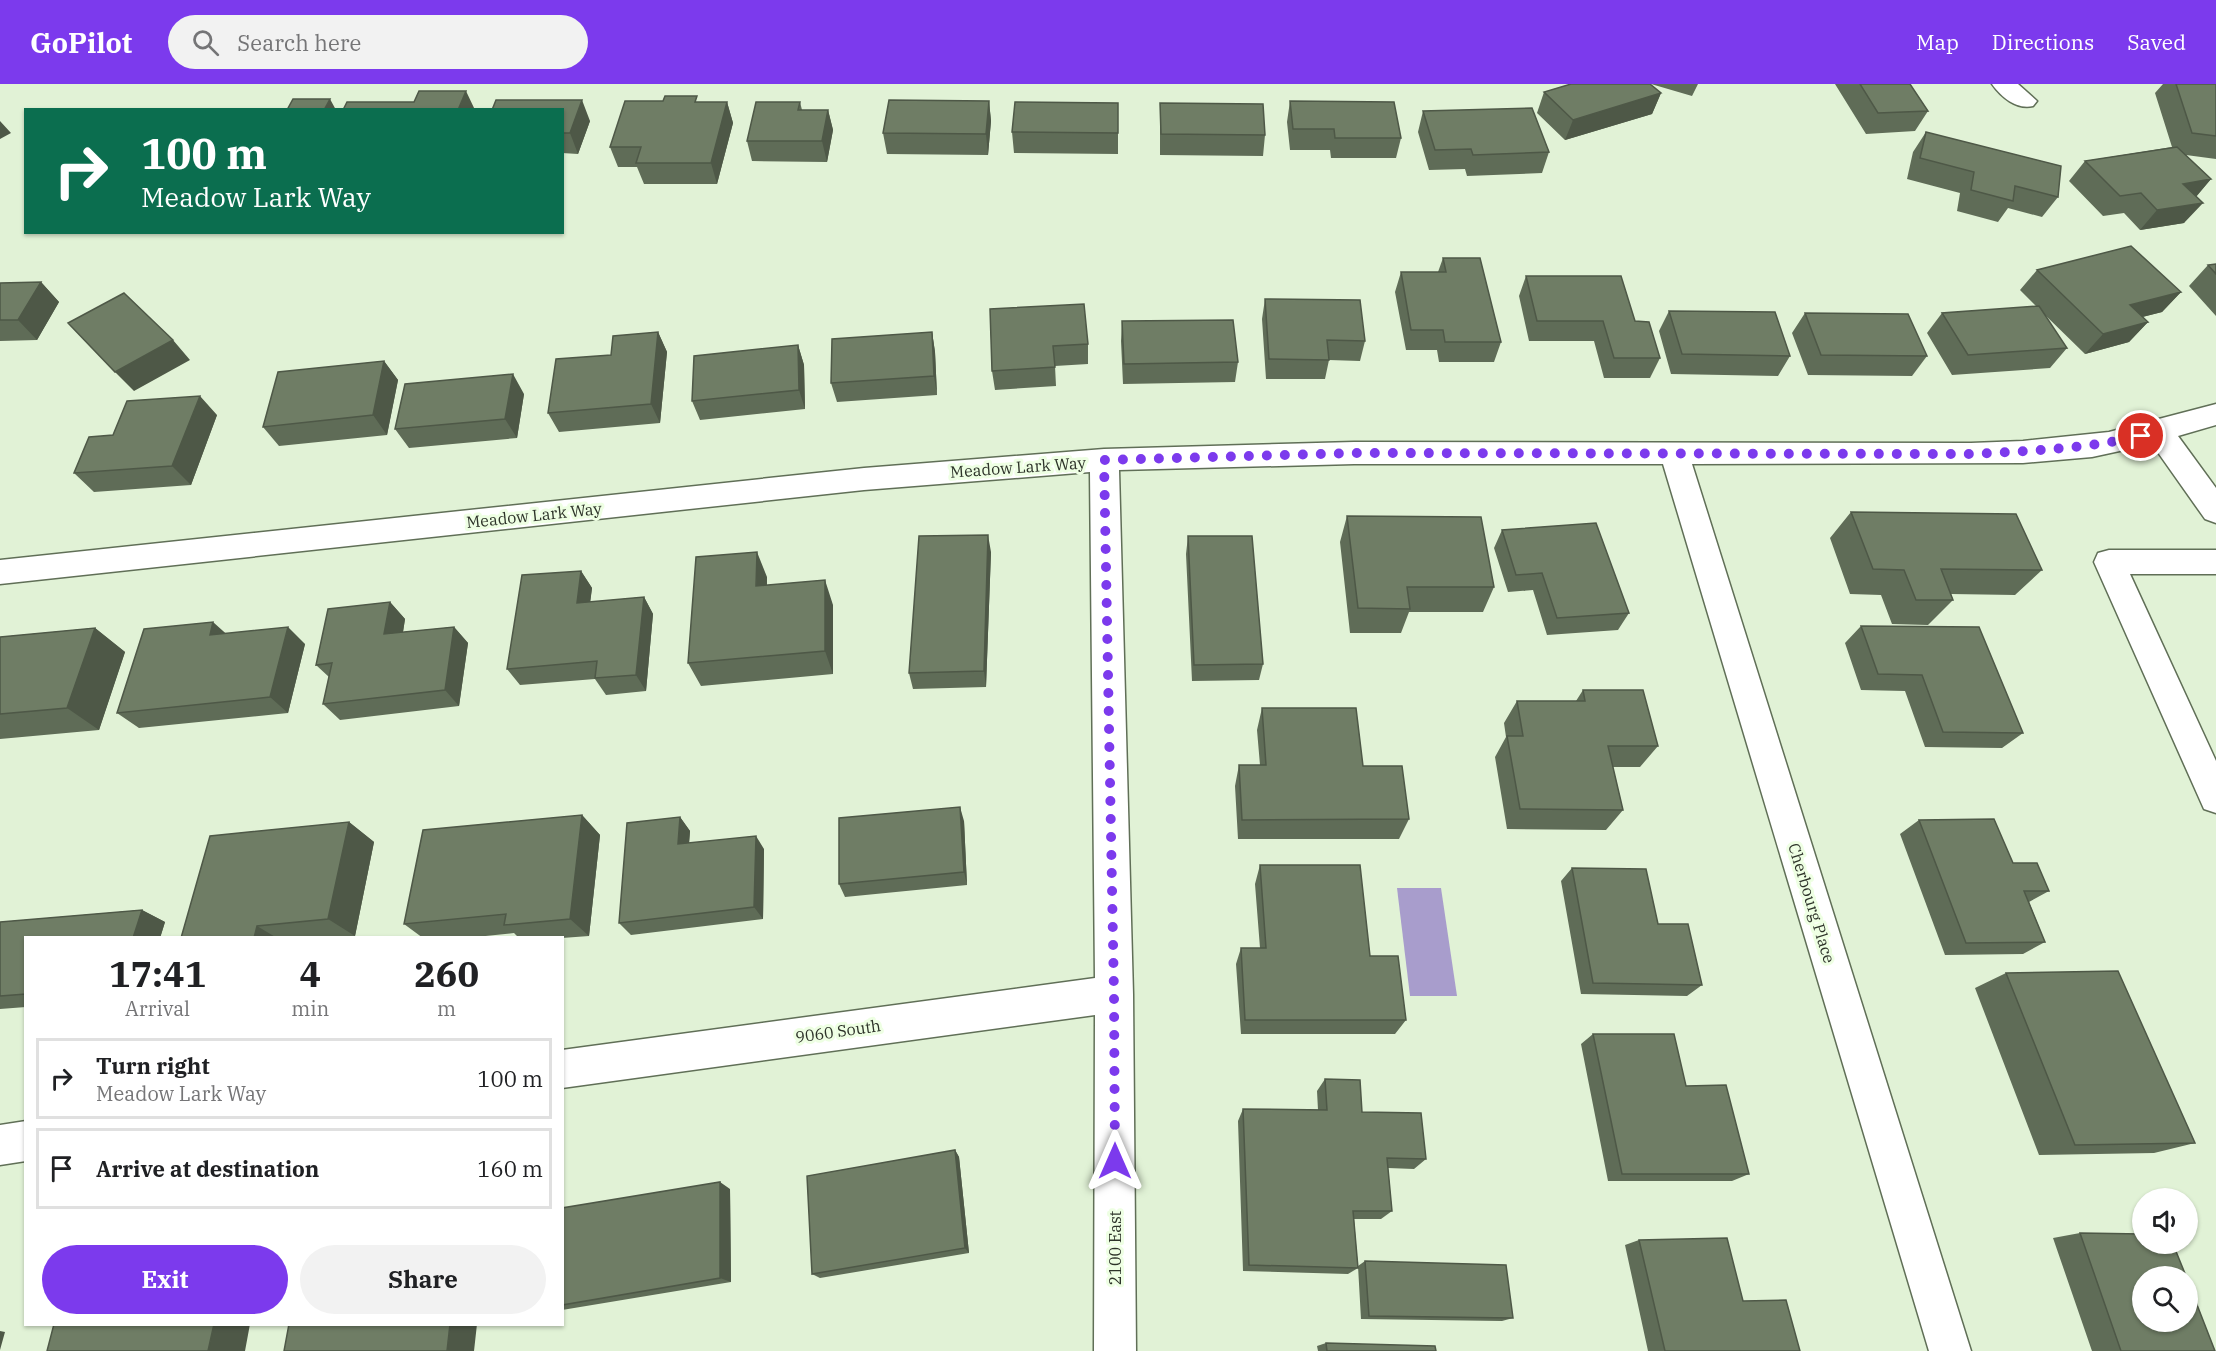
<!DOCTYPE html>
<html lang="en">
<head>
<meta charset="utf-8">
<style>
	:root { --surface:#fff; --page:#f2f2f2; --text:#202124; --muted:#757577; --line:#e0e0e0; --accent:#7c3aed }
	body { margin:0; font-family:"IBM Plex Serif",serif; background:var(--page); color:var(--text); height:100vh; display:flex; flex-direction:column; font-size:22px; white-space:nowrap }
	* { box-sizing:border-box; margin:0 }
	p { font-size:20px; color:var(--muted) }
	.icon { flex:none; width:33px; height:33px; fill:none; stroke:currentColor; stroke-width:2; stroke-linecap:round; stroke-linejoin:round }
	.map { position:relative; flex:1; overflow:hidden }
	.panel { position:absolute; left:24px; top:852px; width:540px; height:390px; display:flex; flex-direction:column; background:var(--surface); border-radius:0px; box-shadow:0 2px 4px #0004 }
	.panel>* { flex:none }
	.top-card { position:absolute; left:24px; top:24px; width:540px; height:126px; border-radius:0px; box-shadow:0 2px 4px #0004; background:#0b6e4f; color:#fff; overflow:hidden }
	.tools { position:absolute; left:2132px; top:1104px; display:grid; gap:12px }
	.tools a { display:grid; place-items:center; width:66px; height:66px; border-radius:50%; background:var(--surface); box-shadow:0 2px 4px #0004; font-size:30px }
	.pin { position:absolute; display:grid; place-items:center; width:51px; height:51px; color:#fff; margin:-26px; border:3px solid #fff; border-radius:50%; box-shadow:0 2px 6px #0007 }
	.me { position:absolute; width:66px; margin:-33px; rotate:0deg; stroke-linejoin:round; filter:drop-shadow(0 0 4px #0008) }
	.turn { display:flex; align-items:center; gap:21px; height:126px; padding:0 18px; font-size:27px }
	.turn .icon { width:78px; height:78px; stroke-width:2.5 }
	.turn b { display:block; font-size:42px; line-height:51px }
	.eta { display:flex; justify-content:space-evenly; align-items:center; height:102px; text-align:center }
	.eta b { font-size:36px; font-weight:700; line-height:42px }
	.action { display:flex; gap:12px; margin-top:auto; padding:12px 18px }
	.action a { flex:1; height:69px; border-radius:36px; background:var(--accent); color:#fff; font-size:24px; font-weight:700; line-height:69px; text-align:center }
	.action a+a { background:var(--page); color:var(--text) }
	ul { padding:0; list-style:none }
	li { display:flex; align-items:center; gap:18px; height:81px; margin:0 12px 9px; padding:0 6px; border:3px solid var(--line); border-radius:0px }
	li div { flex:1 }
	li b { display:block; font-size:22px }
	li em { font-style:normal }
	header { display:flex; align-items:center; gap:36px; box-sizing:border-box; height:84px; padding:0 30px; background:var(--accent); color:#fff }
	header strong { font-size:28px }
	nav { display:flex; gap:33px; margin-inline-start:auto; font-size:21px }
	.search { width:420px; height:54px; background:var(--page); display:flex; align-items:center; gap:15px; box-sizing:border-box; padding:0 21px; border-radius:33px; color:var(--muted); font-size:22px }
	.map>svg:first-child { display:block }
	.water { fill:#a89dcc }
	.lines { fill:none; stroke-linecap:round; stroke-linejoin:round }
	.minor-casing { stroke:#606f57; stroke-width:3 }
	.minor { fill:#fff; fill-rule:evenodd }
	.wall { fill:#5f6c57 }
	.shaded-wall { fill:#4e5847 }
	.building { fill:#6f7d65; stroke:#4e5847; stroke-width:1.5 }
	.route { stroke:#7c3aed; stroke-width:10; stroke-dasharray:0 18 }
	.labels { text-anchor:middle; stroke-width:6; stroke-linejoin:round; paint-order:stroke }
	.street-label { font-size:16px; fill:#2d3329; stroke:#eeffe3 }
</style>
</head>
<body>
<header>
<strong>GoPilot</strong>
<div class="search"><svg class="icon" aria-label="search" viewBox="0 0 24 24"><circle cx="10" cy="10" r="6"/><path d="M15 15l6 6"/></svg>Search here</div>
<nav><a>Map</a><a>Directions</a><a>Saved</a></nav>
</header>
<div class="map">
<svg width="2216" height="1267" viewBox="0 0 2216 1267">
	<rect width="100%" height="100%" fill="#e1f2d6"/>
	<!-- water -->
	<path class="water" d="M1397,804h44l16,108h-47z"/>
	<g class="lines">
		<defs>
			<path id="minor" d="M1992,0h26l19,17 -4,5c-16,4 -32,-9 -41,-22z
				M2216,320v21l-38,11 38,52v35l-11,-4 -53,-75 -60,13 -69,6 -331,1 279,887h-42l-266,-887h-309l-235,6 14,524 3,357h-42l1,-336 -533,73v-38l533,-72 -5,-506 -226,18 -864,94v-24l864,-92 240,-19 250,-7 617,1 52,-2 86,-9z
				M2109,466h107v24h-86l86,187v52l-12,-4 -110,-247 4,-9z
				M26,1037v40l-26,4v-40z"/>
		</defs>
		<!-- minor casing -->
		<use href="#minor" class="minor-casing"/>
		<!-- minor -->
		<use href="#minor" class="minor"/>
	</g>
	<!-- wall -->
	<path class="wall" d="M1651,0h47l-6,12z
		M1835,0h75l18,27 -13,20 -49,3z
		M2163,0h53v75l-30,-4 25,24 -15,18 -12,26 -44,7 -16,-17 -21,3 -34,-35 16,-20 87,-14 -17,-54z
		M1544,8l117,1 -9,21 -87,26 -28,-27z
		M989,17l2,20 -3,34 -101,-1 -4,-21z
		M1290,17l111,37 -5,20h-65l-1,-8h-40l-3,-28z
		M699,18h28l6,21 -16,61h-73l-7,-17h-19l-8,-20z
		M800,18l2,8h26l5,20 -6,32 -75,-1 -5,-20z
		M1118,19v51l-104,-1 -2,-21z
		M1160,19l105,32 -2,21 -103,-1z
		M562,26l28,11 -12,33 -16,-1z
		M1423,27l126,41 -7,21 -75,3 -2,-7 -36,1 -11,-38z
		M1926,48l132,65 -16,20 -34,-9 -10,14 -41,-11 3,-18 -53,-14 6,-27z
		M1443,174l58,84 -7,20h-55l-2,-12h-31l-11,-58 6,-20h37z
		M2216,180v52l-27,-30 19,-21z
		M2037,186l144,22 -19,20 -20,5 6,5 -19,20 -44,12 -42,-41 24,35 -17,20 -98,7 -25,-42 15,-20 95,-6 -17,-17z
		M1526,192l109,45 25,37 -10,20h-46l-10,-37h-65l-10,-45z
		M41,198l18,20 -22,38 -37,1v-58z
		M1265,215l100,42 -5,20 -31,-1 -4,19h-59l-4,-60z
		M990,225l98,35v20l-33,2 1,20 -61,4 -3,-19z
		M1669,227l121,45 -12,20 -107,-2 -12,-43z
		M1805,229l122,43 -15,20 -104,-1 -16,-42z
		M1122,237l116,41 -3,20 -112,2 -2,-43z
		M658,248l9,20 -7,71 -101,9 -11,-19 63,-58z
		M932,248l3,20 2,43 -100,7 -6,-19z
		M798,261l6,20 1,44 -105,11 -8,-19z
		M384,277l14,19 -11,55 -108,11 -16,-19z
		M524,310l-7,44 -108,10 -14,-19z
		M217,331l-26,70 -97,7 -20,-19 39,-38z
		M1851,428l191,58 -27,25 -64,-1 2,6 -25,25 -36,-1 -11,-29 -31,-1 -20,-56z
		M1347,432l147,71 -11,25h-74l-8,21h-51l-10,-91z
		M1502,446l127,83 -11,17 -71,5 -14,-45 -25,2 -14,-44z
		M1188,452l75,128 -4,16 -67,1 -6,-127z
		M991,468l-5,135 -73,2 -4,-16z
		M581,487l11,17 -2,14 54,-5 9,17 -7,77 -40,4 -11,-16 -75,6 -13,-16z
		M767,493v8l66,20v69l-132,12 -13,-23z
		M390,518l15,17 -2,13 51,-5 14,16 -9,63 -119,14 -17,-16 6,-27 -13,-12z
		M1861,542l162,107 -21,15 -77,-1 -20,-56 -44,-1 -16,-47z
		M95,544l30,24 -26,78 -99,9v-102z
		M225,549l80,11 -17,69 -149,15 -22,-15z
		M1583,606l75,56 -18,21h-27l10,43 -17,20 -99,-1 -12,-72 11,-20 -2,-14 13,-22h59z
		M1262,624l147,111 -10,20h-161l-3,-53 4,-21h21l-3,-35z
		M582,731l18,20 -11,101 -27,2h-43l-5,-5 -48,5h-43l-19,-14z
		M680,733l10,14 -1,12 75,6 -1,70 -132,16 -12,-12z
		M1919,736l94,43 36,28 -20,11 16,40 -22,12 -78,1 -45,-121z
		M964,737l3,64 -122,12 -6,-13z
		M349,738l25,20 -19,94 -16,2h-158z
		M1260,781l110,91 36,64 -11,14h-154l-5,-70 5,-16h19l-5,-64z
		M1572,784l86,56 44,61 -15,11 -106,-2 -20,-113z
		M142,826l23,12 -5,16h-134v69l-26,2v-87z
		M2006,889l189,170 -41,10 -115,2 -64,-167z
		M1593,950l93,52 63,88 -17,7h-124l-27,-137z
		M1325,995l37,33 64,47 -12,10 -26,-1 4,43 -11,8h-27l4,49 -10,6 -105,-3 -5,-150 5,-12 75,1 -1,-19z
		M955,1066l4,7 10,96 -149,25 -8,-4z
		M730,1105l1,93 -169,28v-102z
		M2080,1149l135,118h-123l-39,-113z
		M1639,1156l104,61 57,50h-152l-23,-106z
		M1365,1177l148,57 -11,3 -141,-2 -3,-53z
		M1326,1259l110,8h-118l-1,-5z"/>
	<!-- shaded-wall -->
	<path class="shaded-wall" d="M466,7l9,19h-17z
		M1661,9l-9,21 -87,26 8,-20z
		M330,15l6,11h-12z
		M582,16l8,21 -12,33 -8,-21z
		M989,17l2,20 -3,34 -2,-21z
		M727,18l6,21 -16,61 -6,-21z
		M828,26l5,20 -6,32 -5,-21z
		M0,37l11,12 -11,6z
		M2211,95l-18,21 -10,-16z
		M2203,119l-19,20 -44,7 17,-20z
		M41,198l18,20 -22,38 -19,-20z
		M2181,208l-19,20 -51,13 19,-20z
		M2148,238l-19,20 -44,12 18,-20z
		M658,248l9,20 -7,71 -9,-19z
		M932,248l3,20 2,43 -3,-19z
		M173,256l17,20 -56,31 -19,-19z
		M798,261l6,20 1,44 -6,-19z
		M384,277l14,19 -11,55 -14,-20z
		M513,290l11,20 -7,44 -12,-19z
		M200,312l17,19 -26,70 -19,-19z
		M988,451l3,17 -5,135 -2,-16z
		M757,468l10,25 -1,34 -10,-25z
		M581,487l11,17 -4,32 -11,-17z
		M825,496l8,25v69l-8,-23z
		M644,513l9,17 -7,77 -10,-16z
		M390,518l15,17 -5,32 -16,-17z
		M213,538l19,17 -22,-4z
		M288,543l17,17 -17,69 -18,-16z
		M454,543l14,16 -9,63 -14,-16z
		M95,544l30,24 -26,78 -32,-22z
		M960,723l4,14 3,64 -3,-13z
		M582,731l18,20 -11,101 -19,-17z
		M680,733l10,14 -2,26 -10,-13z
		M349,738l25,20 -19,94 -27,-17z
		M756,752l8,13 -1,70 -9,-12z
		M142,826l23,12 -5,16h-27z
		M257,842l20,12h-23z
		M955,1066l4,7 10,96 -4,-5z
		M720,1098l10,7 1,93 -11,-4z
		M214,1240h36l-5,27h-37z
		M450,1240h27l-3,27h-27z
		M0,1247l5,1 -5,18z"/>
	<!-- building -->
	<path class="building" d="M1571,0h79l11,9 -88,27 -29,-28z
		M1860,0h50l18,27 -50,2z
		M2176,0h40v52l-24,-3z
		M419,7h47l-8,19h-115l4,-8h67z
		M665,12h32l-2,6h32l-16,61h-75l5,-16h-31l15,-46h38z
		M293,15h37l-6,11h-37z
		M496,16h86l-12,33h-8v-23h-70z
		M889,16l100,1 -3,33 -103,-1z
		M1290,17l104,1 7,36h-66l-1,-9h-41z
		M756,18h44l-2,8h30l-6,31h-75z
		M1015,18l103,1v30l-106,-1z
		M1160,19l103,1 2,31 -104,-1z
		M1532,24l17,44 -76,3 -2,-6 -36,1 -12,-39z
		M1926,48l135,34 -3,31 -43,-11 -2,15 -42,-11 3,-18 -54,-14z
		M2177,63l34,32 -28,5 20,19 -46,7 -16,-17 -21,3 -35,-35z
		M2131,162l50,46 -51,13 18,17 -45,12 -66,-64z
		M1443,174h37l21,84h-56l-2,-12h-32l-10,-58h45z
		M2216,180v10l-8,-9z
		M1526,192h95l14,45 14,1 11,36h-46l-11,-37h-66z
		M41,198l-23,38h-18v-37z
		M124,209l49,47 -58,32 -47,-49z
		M1265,215l95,1 5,41 -38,-1 2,20 -60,-1z
		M1084,220l4,40 -35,2 2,21 -63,4 -2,-62z
		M2039,222l28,42 -99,7 -26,-42z
		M1669,227l106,1 15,44 -108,-2z
		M1805,229l103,1 19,42 -106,-1z
		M1233,236l5,42 -114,2 -2,-43z
		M658,248l-7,72 -103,9 8,-54 55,-4 2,-19z
		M932,248l2,44 -103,7 1,-44z
		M798,261l1,45 -107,11 2,-45z
		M384,277l-11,54 -110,12 15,-55z
		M513,290l-8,45 -110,10 10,-45z
		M200,312l-28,70 -98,7 15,-36 24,-2 14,-34z
		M1851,428l165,2 26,56 -101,-1 12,31h-37l-12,-30 -31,-1z
		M1347,432l134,1 13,70h-87l3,22 -52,-1z
		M1596,439l33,90 -72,5 -15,-45 -26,2 -14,-45z
		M988,451l-4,136 -75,2 10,-137z
		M1188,452h64l11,128 -69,1z
		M757,468l-1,34 69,-6v71l-137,12 8,-106z
		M581,487l-4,32 67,-6 -8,78 -41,3 2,-17 -90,8 15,-94z
		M390,518l-6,32 70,-7 -9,63 -122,14 9,-41 -16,2 12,-56z
		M213,538l-3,13 78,-8 -18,70 -153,16 27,-84z
		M1861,542l118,1 44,106 -80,-1 -21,-57 -44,-1z
		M95,544l-28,80 -67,6v-77z
		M1583,606h60l15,56h-50l15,64 -103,-1 -13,-73h16l-6,-35h68z
		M1262,624h94l7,58h39l7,53 -167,1 -3,-55h27z
		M960,723l4,65 -125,12v-66z
		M582,731l-12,104 -66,6 2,-11 -102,10 19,-94z
		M680,733l-2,27 78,-8 -2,71 -135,16 8,-100z
		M1994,735l19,44h24l12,28h-25l21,51 -79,1 -47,-123z
		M349,738l-21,97 -71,7 -3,12h-73l29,-102z
		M1260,781h100l10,91h28l8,64h-161l-4,-72h25z
		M1572,784l74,1 12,55h30l14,61 -109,-2z
		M142,826l-9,28h-107v56l-26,2v-74z
		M2118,887l77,172 -120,2 -69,-172z
		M1593,950h81l12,52 40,-1 23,89h-127z
		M1325,995l35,1 2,32 59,1 5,46 -39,-1 5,53h-39l5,57 -109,-3 -6,-156 84,1z
		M955,1066l10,98 -153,26 -5,-98z
		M720,1098v96l-158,27v-97z
		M2080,1149l62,1v10h31l13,32h-44v46h45v-43l28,72h-94z
		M1727,1154l16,63 43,-1 14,51h-135l-26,-111z
		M1365,1177l141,4 7,53 -144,-2z
		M54,1240h160l-6,27h-161z
		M289,1240h161l-3,27h-163z
		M1326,1259l109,3 1,5h-109z"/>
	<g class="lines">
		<!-- route -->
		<path class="route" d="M1115,1077l-1,-167 -10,-534 250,-7 617,1c57,-3 114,-5 170,-18"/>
	</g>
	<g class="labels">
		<!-- street labels -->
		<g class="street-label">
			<text transform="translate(1018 383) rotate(-4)" y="6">Meadow Lark Way</text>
			<text transform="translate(534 431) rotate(-6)" y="6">Meadow Lark Way</text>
			<text transform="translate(1812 819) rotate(73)" y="6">Cherbourg Place</text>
			<text transform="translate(838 947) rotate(-8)" y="6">9060 South</text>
			<text transform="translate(1115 1164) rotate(-90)" y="6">2100 East</text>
		</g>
	</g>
</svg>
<div class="tools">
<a><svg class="icon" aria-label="sound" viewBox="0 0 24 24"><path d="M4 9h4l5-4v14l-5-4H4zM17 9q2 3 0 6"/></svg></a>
<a><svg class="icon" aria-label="search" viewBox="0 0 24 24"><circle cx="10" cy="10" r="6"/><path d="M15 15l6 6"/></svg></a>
</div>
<div class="pin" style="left:2141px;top:352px;background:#d93025"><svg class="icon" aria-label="arrive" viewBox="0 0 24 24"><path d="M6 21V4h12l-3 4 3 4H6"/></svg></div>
<svg class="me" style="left:1115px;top:1077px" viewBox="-20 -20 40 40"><path d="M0-17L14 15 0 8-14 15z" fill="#7c3aed" stroke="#fff" stroke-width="4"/></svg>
<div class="top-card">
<div class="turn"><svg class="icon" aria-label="right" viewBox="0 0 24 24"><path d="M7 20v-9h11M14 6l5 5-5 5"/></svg><div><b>100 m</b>Meadow Lark Way</div></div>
</div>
<section class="panel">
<div class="eta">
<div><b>17:41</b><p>Arrival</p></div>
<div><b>4</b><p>min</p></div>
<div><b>260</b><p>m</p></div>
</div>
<ul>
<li><svg class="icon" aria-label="right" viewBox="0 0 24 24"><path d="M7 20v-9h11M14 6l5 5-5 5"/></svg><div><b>Turn right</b><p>Meadow Lark Way</p></div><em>100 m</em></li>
<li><svg class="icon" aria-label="arrive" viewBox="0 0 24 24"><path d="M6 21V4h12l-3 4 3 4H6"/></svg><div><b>Arrive at destination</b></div><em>160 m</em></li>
</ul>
<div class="action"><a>Exit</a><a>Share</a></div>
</section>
</div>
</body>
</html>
